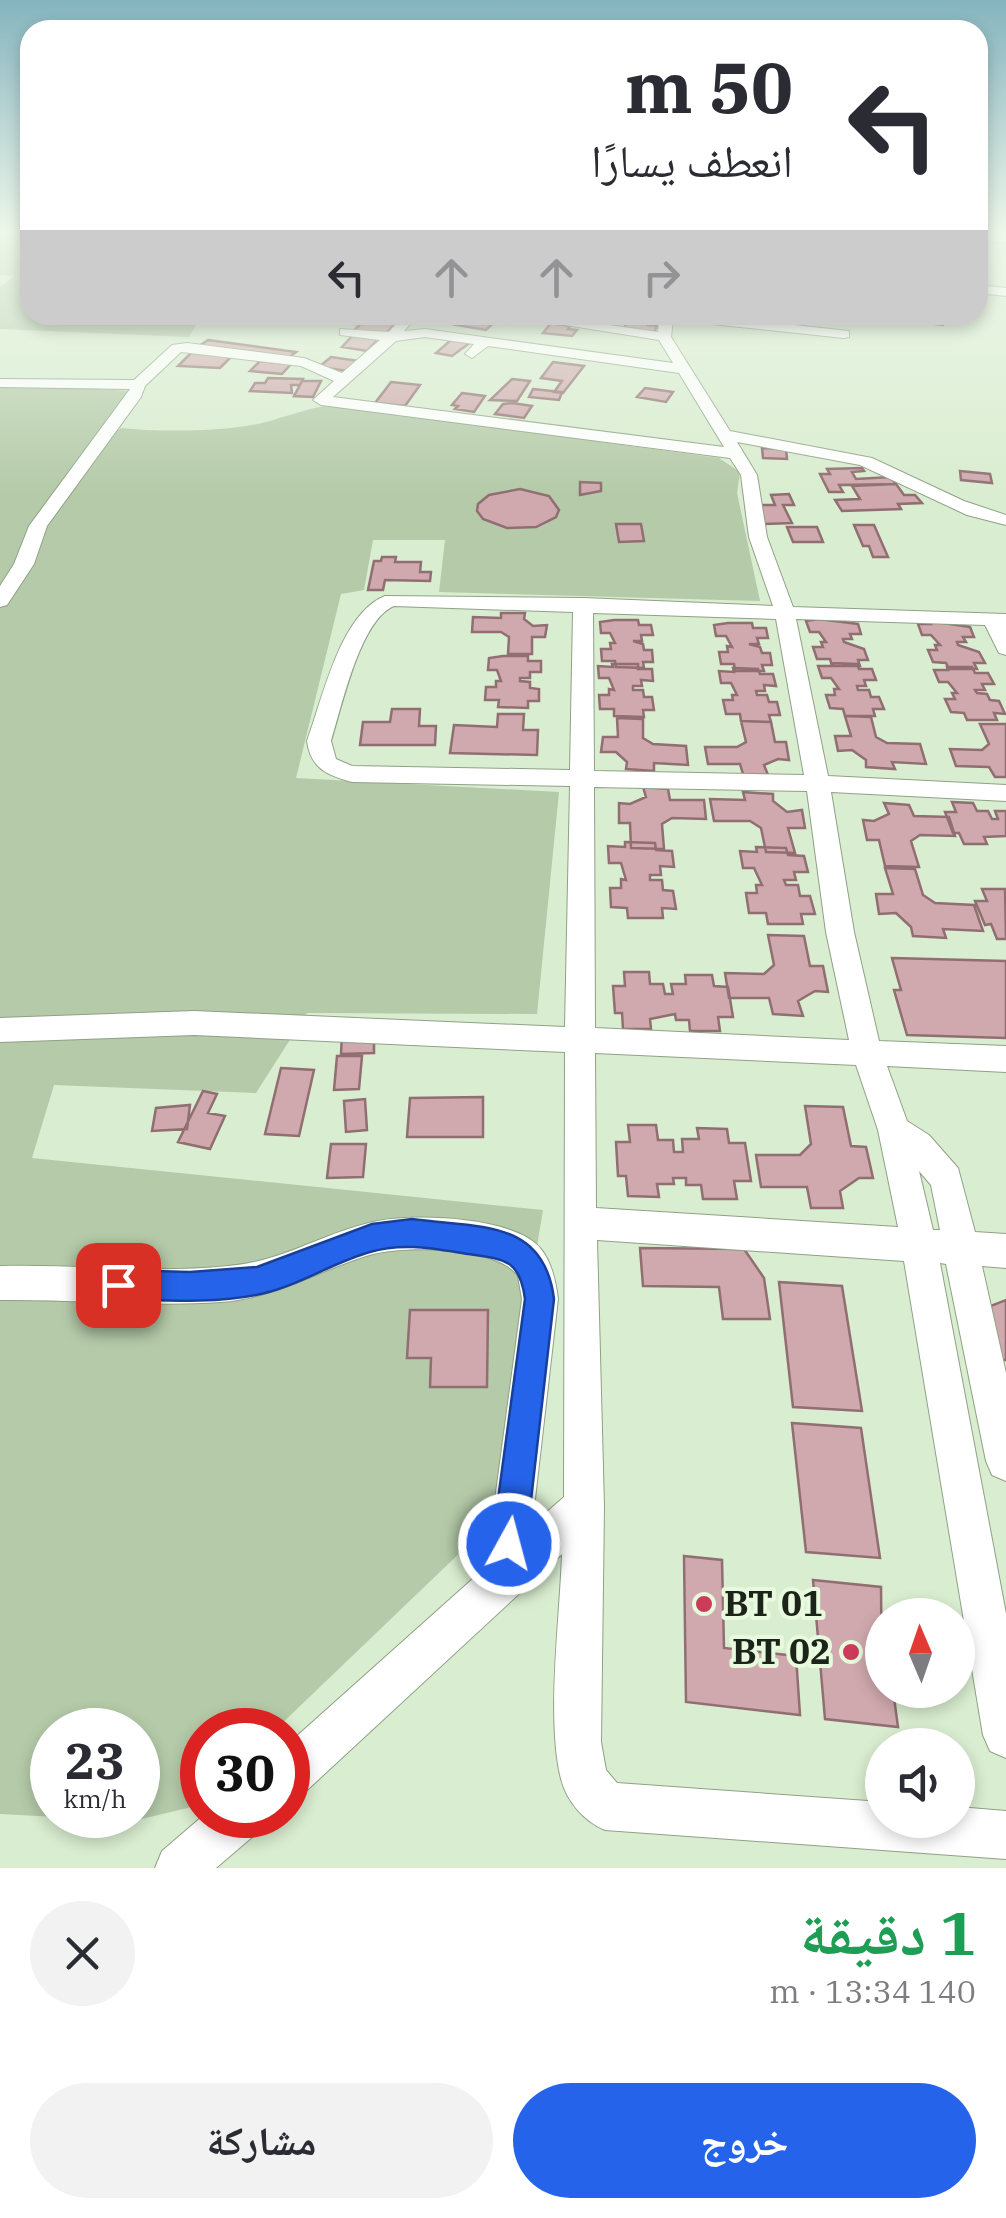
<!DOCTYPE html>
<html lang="ar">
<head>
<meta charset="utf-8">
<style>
	:root { --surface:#fff; --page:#f2f2f3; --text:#2b2b33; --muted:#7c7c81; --accent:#2563eb }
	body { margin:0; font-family:"IBM Plex Serif","Noto Naskh Arabic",serif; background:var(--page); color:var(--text); direction:rtl; height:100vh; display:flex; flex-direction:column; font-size:38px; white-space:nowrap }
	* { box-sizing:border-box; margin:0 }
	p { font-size:32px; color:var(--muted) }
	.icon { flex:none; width:55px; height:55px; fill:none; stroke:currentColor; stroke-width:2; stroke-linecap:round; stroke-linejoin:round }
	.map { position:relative; height:1868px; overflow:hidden; direction:ltr }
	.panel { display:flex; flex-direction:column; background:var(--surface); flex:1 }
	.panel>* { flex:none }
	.banner { position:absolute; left:20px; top:20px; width:968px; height:305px; border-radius:30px; box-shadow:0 5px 15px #0003; direction:rtl; background:#fff; color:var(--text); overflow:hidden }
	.needle { width:65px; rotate:358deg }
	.buttons { position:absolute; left:865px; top:1598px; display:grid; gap:20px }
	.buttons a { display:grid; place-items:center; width:110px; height:110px; border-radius:50%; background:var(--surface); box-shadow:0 5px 15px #0003; font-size:50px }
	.speed { position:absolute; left:30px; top:1708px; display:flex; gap:20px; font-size:50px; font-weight:700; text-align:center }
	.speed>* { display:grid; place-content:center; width:130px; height:130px; border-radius:50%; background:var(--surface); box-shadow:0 5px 15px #0003; line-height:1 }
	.speed small { font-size:25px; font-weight:400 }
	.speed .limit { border:15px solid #d22; background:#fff; color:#111 }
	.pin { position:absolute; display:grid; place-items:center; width:85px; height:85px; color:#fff; margin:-42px; border-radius:20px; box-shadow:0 5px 15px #0006 }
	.me { position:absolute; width:110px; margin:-55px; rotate:7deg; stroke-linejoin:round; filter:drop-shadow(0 0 8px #0008) }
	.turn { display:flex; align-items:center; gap:35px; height:210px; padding:0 30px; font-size:45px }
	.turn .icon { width:130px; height:130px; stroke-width:2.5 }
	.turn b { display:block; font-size:70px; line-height:85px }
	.lanes { display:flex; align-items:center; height:95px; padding:0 30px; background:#0003; justify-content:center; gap:50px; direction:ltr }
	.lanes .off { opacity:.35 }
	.round { display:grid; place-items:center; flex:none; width:105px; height:105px; border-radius:52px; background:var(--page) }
	.overview { display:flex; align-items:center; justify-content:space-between; height:170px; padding:0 30px }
	h1 { font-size:60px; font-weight:700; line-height:75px; color:#1e9e55 }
	.button { display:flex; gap:20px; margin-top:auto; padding:20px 30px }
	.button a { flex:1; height:115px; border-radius:60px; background:var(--accent); color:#fff; font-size:40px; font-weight:700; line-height:115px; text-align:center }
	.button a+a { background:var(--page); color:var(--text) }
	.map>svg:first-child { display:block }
	.green { fill:#b4caa8; fill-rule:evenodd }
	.building { fill:#cfa9ad; stroke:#906e71; stroke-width:2.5 }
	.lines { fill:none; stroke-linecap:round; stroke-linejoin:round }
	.street-casing { stroke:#8fa186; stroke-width:2 }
	.secondary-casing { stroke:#8fa186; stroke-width:2 }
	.street { fill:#fff; fill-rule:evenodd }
	.secondary { fill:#fff; fill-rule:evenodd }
	.route { fill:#2563eb; stroke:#184099; stroke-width:2.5 }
	.poi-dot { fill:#cb3b5a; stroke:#e7fadd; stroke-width:4 }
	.labels { text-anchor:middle; stroke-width:8; stroke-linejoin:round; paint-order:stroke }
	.near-poi-label { font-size:35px; font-weight:bold; fill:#1c2319; stroke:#e7fadd; text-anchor:start }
</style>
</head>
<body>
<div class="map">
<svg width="1006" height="1868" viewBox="0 0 1006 1868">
	<rect width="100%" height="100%" fill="#d9edd0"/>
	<!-- green -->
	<path class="green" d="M0,234h30v81h172l-13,22 -189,-8v-42l14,-11 -14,-1z
		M0,383l129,8 -41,60 33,-23c38,4 104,4 141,-5 24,-6 45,-15 69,-18l388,53 21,14 -3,21 23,108 -321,-9 6,-52h-72l-9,50 -23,4 -45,184 263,14 -22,222 -230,-1 -51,80 -202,-8 -22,73 511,52 -52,313 -216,207h-73v69l-6,7 -63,15 -133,-7zM52,1730h86v85h-86z"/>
	<!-- building -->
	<path class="building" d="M342,315h24l-10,9 -24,-1z
		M381,315l21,2 -16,16 -32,-3 11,-10z
		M475,315h24l-3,2 3,1 -13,12 -30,-5z
		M632,315h22l-6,10 9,1 -3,6 -30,-4z
		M894,315l50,5 -1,5 -80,-9z
		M551,323l19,3 -2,3 9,1 -5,6 -29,-3z
		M354,334l26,3 -13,14 -25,-4z
		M208,340l88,12 -8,6 -89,-12z
		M451,340l20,2 -19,14 -16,-3z
		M194,350l38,6 -12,12 -42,-2z
		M331,357l28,4 -11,10 -29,-4z
		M260,361l31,3 -9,10 -32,-3z
		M553,362l31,4 -21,27 -9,-1 8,-11 -21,-3z
		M268,378l35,1 -3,6h-9l1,8 -42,-2 5,-8h10z
		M512,379l18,2 -13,20 -27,-1z
		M302,381h19l-8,16 -19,-1z
		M391,382l29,3 -15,21 -30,-3z
		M645,388l28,4 -7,10 -29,-5z
		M533,389l29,3 -3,8 -30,-3z
		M462,393l23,3 -11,16 -19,-3 3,-3 -6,-1z
		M512,403l20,3 -8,12 -29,-4 8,-10z
		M762,448l24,1 1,10 -24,-1z
		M862,468l2,3 -12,1 4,7 35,-2 5,7 -57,1 4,7h-14l-9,-18h10l-3,-5z
		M960,471l30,3 2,9 -31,-3z
		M580,482l21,1v8l-21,4z
		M896,484l8,11h11l7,8 -24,1 3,5 -59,2 -7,-11 25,-1 -8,-13z
		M520,489l29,7 10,14 -3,7 -20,10 -29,1 -24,-9 -6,-8 1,-7 11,-9z
		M789,494l5,11h-11l9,18 -28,1 -7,-19h18l-4,-10z
		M616,524h25l3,17 -25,1z
		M854,525h20l14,32h-15l-4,-11h-6z
		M787,527h30l6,15h-30z
		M382,557h14l-1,5h26l-1,10h11l-1,9 -45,-1 -2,10h-15l6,-29h7z
		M501,613h24l-1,6 9,7 14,-1 -2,12h-13v17h-24l1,-17 -8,-5h-29l1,-15 28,1z
		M819,619l39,5 3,10h-11l2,5h-9l1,3 20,7 4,11h-10l2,6h-28l-2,-7h-13l-4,-12h10l-2,-5h5l-7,-10h-9l-4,-11z
		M614,620h24l1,5h12l2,10h-12l1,6h-9l10,3 1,6h8l1,12h-10l1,6 -28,-1 -1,-6h-13l-1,-12h10l-1,-6h5l-5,-10h-9l-1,-11z
		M930,621l40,6 4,10h-11l3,5h-9l1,3 21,7 6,11h-11l3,6h-28l-3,-6 -13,-1 -5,-12h9l-2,-5h5l-9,-10h-9l-4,-11h13z
		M728,623h24l1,5h13l2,10h-11l2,6h-10l11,3 2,6h8l2,12h-10l2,6h-29l-1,-7h-13l-2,-12h9l-1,-6 5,1 -6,-11h-10l-2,-11z
		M503,656h25v5h13v11h-11v6h-10v3l10,1v6l9,1v12h-11v7l-30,-1 1,-7h-14l1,-13h10v-6h5l-4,-11h-9l1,-12z
		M832,663l25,1 2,5h13l4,11h-12l2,6h-9l1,4h11l2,7h8l5,12h-11l2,7h-30l-2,-7 -13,-1 -4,-13h9l-1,-6h5l-8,-11h-9l-4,-12h15z
		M612,664h26v5h14l1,12 -12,-1 1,6h-9v4h10l1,7h8l2,13h-11l1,7 -30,-1v-7h-14l-1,-14h10v-6l5,1 -5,-12h-10l-1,-12 15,1z
		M947,667h25l3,6h13l6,11h-12l3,6h-10l2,3 10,1 3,6 9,1 6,13 -11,-1 3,7h-30l-3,-7 -13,-1 -6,-13h10l-3,-6h5l-9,-11h-9l-5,-12h14z
		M733,668l25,1 2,5h13l3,12 -12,-1 1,6h-9l1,4h10l2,7h8l3,13h-11l2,7 -30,-1 -1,-7h-14l-3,-14h10l-1,-5h5l-6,-12h-10l-2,-12 15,1z
		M392,709h28l-1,17h17l-1,19h-75l3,-23h27z
		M498,714h26l-1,16h15l-1,25 -87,-2 4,-28 43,2z
		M845,716l26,1 5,20 11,6 33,1 6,20 -34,-2 3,7 -29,-2v-7l-14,-10 -14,1 -3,-15h16z
		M617,718l26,1v19l10,6 33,2 2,19 -34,-2v8l-28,-2 1,-7 -11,-10h-15l2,-15h15z
		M741,721l30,1 4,20h11l3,18 -11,-1 -14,6 4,10 -25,-1 -3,-10h-32l-3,-17h32l9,-5z
		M980,724h26v53h-11l-6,-10 -33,-1 -6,-17 32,1 7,-6z
		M643,787l25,2 2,11h34l2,19 -34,-1 -10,6 2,25 -33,-1 -1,-25h-11v-20l11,1 16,-7z
		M743,792l30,2v7l14,11 15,-2 3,18h-17l7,25 -29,-1 -5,-24 -11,-7h-36l-4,-22 35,1z
		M952,802l21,1 4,8h11l4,8h6l-3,-8h11v25l-22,1 3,7h-23l-5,-11h-6l-8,-21h11z
		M884,803l25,2 5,11 35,1 6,19 -35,-1 -9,6 8,26 -34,-1 -6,-26h-12l-4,-20 11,1 15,-7z
		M625,842l30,1 1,7 16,1 2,16 -14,-1 1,9h-11v5h12l1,10 10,1 3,18 -14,-1 1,10h-35l-1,-10 -16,-1 -1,-19h11v-9l5,1 -5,-17h-12l-1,-17 17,1z
		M756,847l30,1 2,7 16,1 4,16h-14l2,8h-12l2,5h12l2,11h10l5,18h-14l2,10h-35l-2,-11h-17l-3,-20h11l-1,-8h6l-8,-17h-11l-3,-17 17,1z
		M885,868l30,1 8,26 12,8 39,2 9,26 -40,-2 3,9 -33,-2 -2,-9 -15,-14 -17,1 -3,-20h17z
		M982,889h23l1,50h-9l-6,-15 -6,1 -10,-24h12z
		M768,935l36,1 6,30h13l5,26 -13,-1 -17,10 5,15 -30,-2 -4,-16h-40l-4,-25 39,1 10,-9z
		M892,958l114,3v77l-99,-3 -13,-45h7z
		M624,972h25l1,12h13l2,10h8l-2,-10h15l-1,-9h27l2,11 14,1 5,30h-15l2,14h-30l-1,-11h-13l-1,-6 -25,5 1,10h-28l-1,-16h-7l-2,-27h12z
		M374,1032v21l-33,1 1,-21z
		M337,1056h25l-3,33 -25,1z
		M281,1068l33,2 -15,66 -34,-2z
		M203,1091l14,3 -9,19 17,3 -15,33 -32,-7z
		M483,1097v40h-76l3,-39z
		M365,1099l2,31 -21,2 -2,-31z
		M190,1105l-3,24 -35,2 4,-23z
		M805,1106l38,1 8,39 15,1 7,31h-14l-19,13 3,17h-32l-4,-21h-46l-5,-32h44l11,-11z
		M628,1125h28l2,15h15l1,12h9l-1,-13h17l-2,-11 30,1 2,14h16l6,38h-17l3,18h-34l-2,-14h-15v-7h-13l1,6h-17l2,13 -31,-1 -2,-20h-8l-2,-34h14z
		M331,1144h35l-3,33 -36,1z
		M640,1248l104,1 20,29 6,41h-47l-4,-32 -76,-1z
		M779,1282l63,4 20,125 -69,-4z
		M1006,1300v60h-6l-12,-53z
		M410,1310h78l-1,77h-57l1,-29h-24z
		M792,1423l69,5 19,130 -74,-6z
		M684,1556l38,4 2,88 72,8 4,59 -114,-13z
		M813,1580l68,7 1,103h11l5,37 -73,-8z"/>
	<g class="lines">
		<defs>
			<path id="street" d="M978,285l28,3v8l-28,-3z
				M404,315h14l-14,16 21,-2 248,34 -14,-23 -155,-25h35l119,17 2,-17h44l145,16v6l-5,1 -171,-18 -2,17 59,94 142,27 92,43 42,14v10l-39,-10 -107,-50 -123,-23 20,33 10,62 26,70 213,7v41l-7,-2 -14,-28 -189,-6 32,157 178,9v16l-175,-9 23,140 25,109 127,5v26l-119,-6 20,55 22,14 29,33 17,64 31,2v34l-24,-2 24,107v108l-14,-6 -6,-14 -40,-197 -6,-1 66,351v144l-16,-7 -7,-16 -79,-474 -307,-21 7,266 -3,236 5,28 11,13 265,19v18h76v-13l48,4v48l-401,-29c-21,-9 -38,-28 -44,-51 -15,-59 -1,-162 1,-225l-257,238 -17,6v-54l198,-177 36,-268 -4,-23c-22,-31 -118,-31 -152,-20 -51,16 -91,42 -145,46 -73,5 -147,-3 -221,-2v-34c76,-2 153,8 228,0 57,-5 92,-32 145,-44 38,-9 141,-6 168,27 11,14 15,33 17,50l-26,226 32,-28 1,-445 -371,-17 -194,7v-24l194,-7 371,16 5,-241 -218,-4c-25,-7 -41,-13 -45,-41 16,-43 33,-127 78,-145l198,2 190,8 -24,-69 -8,-62 -11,-17 -409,-53 -8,-5 21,-19 -33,-15 -120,-14 -36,34 -4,11 -94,129 -13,38 -27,41 -7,2v-21l14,-22 15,-38 101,-137 -130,-2v-8l134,1 38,-35 15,-2 117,15 38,15 38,-33 -40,-5v-6l49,3zM425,337l49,7 -9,10 7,4 16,-12 191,27 45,74 -391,-50 63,-56zM394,606l179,6 -3,158 -218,-4 -16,-7 -5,-18c11,-35 29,-121 63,-135zM593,613l183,6 28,156 -210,-4zM594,787l213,4 19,141 23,108 -254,-12zM595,1053l261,12 22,65 20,97 -302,-19zM919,1171l12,14 9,45h-7z
				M204,1815h61l-7,17 -42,36h-61l7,-17z"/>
			<path id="secondary" d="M978,234h28v9l-28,-3z"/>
		</defs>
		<!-- street casing -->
		<use href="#street" class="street-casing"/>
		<!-- secondary casing -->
		<use href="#secondary" class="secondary-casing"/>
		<!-- street -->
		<use href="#street" class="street"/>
		<!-- secondary -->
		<use href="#secondary" class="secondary"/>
	</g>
	<!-- sky -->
	<linearGradient id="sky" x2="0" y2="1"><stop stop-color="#85b4be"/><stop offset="0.47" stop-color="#eef7ea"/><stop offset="1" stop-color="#eef7ea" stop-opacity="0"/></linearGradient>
	<rect width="1006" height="495" fill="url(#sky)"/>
	<!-- route -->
	<path class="route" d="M412,1219c65,9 132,-1 142,80l-28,245 -5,12 -12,5 -12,-5 -5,-12 33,-245c-5,-40 -21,-40 -57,-45 -33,-5 -65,-12 -98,-2 -39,11 -75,36 -114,43 -45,9 -93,5 -138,4l-10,-4 -4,-10 4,-10 10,-5 72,2 67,-5 115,-43z"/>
	<!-- markers -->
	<g class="poi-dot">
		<circle cx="704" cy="1604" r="10"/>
		<circle cx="851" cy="1652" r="10"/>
	</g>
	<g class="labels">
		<!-- near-poi labels -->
		<g class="near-poi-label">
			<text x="724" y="1616">BT 01</text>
			<text x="831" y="1664" text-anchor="end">BT 02</text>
		</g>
	</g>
</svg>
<div class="buttons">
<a><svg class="needle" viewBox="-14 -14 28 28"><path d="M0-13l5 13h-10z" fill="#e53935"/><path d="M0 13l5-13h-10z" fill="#7c7c81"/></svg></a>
<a><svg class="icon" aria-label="sound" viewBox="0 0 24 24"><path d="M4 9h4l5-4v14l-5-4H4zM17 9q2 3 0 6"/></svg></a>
</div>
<div class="speed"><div>23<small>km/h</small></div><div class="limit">30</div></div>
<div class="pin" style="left:118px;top:1285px;background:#d93025"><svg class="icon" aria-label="arrive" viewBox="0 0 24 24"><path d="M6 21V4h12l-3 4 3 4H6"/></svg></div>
<svg class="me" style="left:509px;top:1544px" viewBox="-20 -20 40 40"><circle r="17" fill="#2563eb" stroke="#fff" stroke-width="3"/><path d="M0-11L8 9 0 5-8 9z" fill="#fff"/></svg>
<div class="banner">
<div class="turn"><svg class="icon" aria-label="left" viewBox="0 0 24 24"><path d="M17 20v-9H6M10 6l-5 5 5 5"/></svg><div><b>50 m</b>انعطف يسارًا</div></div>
<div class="lanes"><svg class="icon" aria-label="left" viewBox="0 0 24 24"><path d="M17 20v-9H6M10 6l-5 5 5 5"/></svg><svg class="icon off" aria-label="ahead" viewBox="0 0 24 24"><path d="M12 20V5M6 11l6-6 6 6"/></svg><svg class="icon off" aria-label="ahead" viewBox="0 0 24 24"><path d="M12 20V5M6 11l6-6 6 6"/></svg><svg class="icon off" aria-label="right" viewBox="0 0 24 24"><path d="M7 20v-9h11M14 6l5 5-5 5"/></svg></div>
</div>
</div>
<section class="panel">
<div class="overview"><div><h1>1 دقيقة</h1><p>140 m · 13:34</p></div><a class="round"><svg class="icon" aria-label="close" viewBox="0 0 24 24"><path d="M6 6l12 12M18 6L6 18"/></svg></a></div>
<div class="button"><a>خروج</a><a>مشاركة</a></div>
</section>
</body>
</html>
